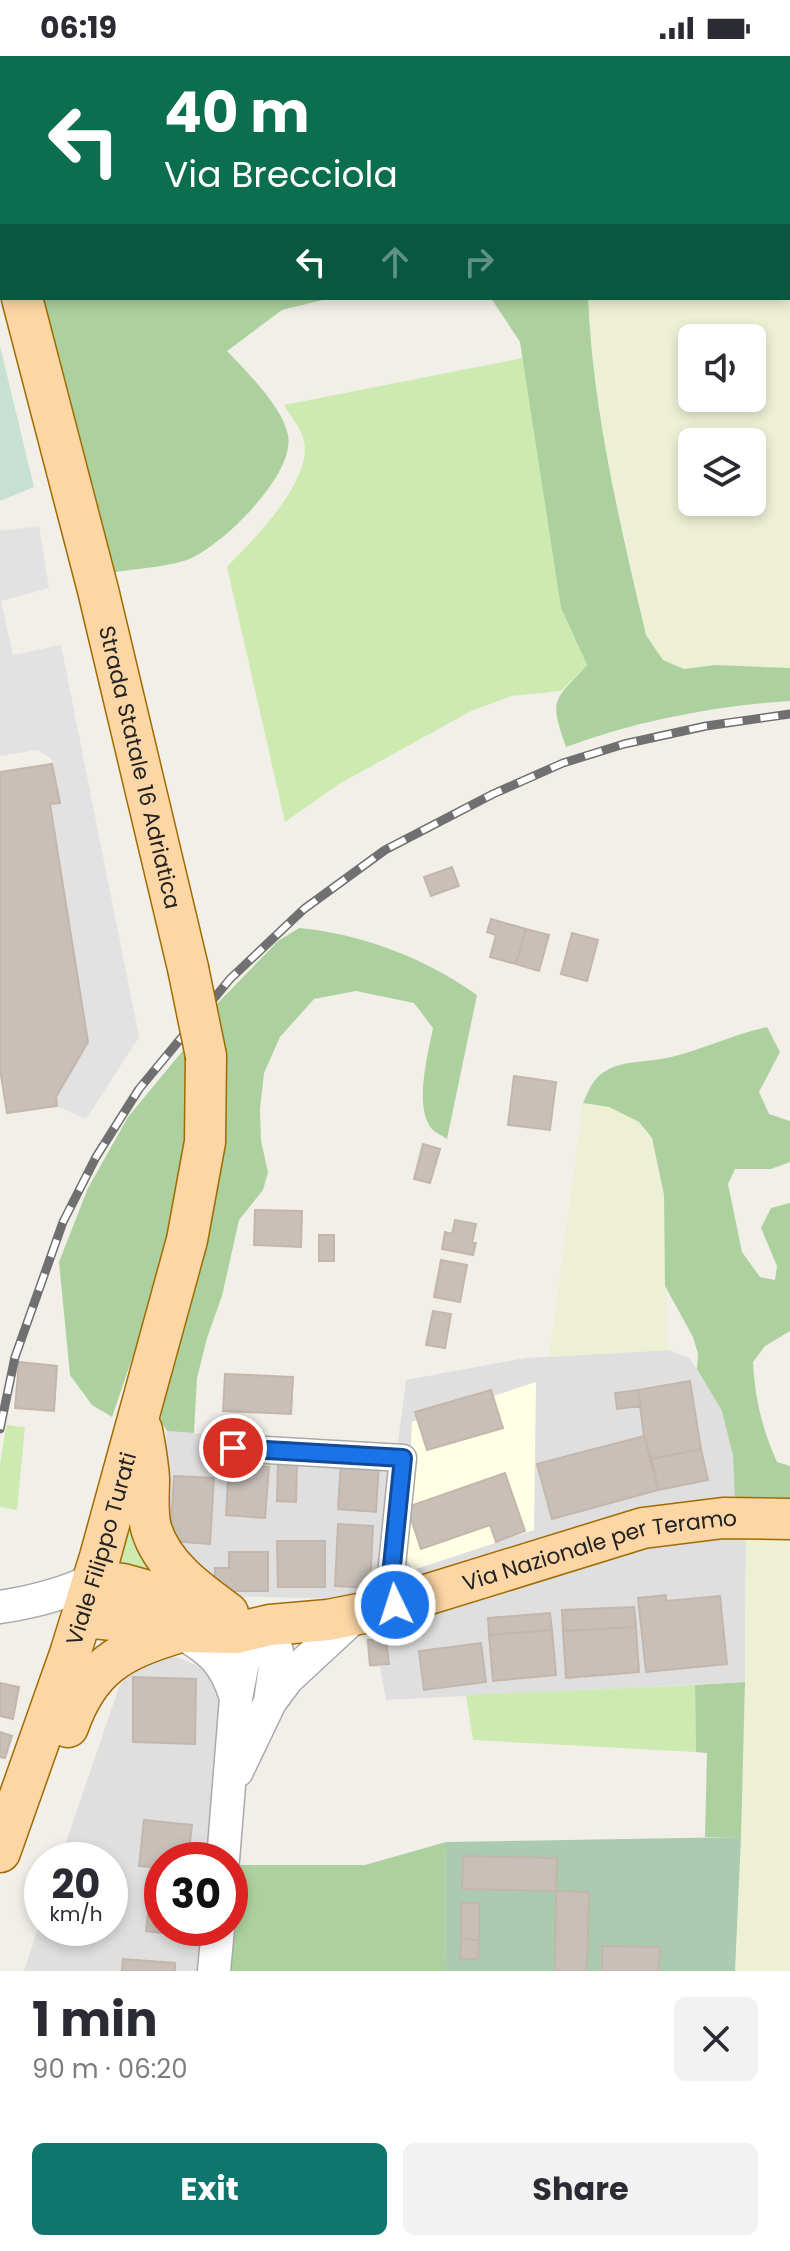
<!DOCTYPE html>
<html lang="en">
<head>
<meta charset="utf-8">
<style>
	:root { --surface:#fff; --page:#f2f2f3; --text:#2b2b33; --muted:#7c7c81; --accent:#0f766e }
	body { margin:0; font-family:Poppins,sans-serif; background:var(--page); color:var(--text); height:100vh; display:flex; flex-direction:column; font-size:30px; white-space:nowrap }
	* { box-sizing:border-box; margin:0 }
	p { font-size:26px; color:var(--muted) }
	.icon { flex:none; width:44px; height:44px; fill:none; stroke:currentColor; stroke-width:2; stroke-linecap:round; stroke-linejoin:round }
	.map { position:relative; height:1915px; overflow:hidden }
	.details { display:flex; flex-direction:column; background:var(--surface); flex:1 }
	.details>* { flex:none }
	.guide { position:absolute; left:0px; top:0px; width:790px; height:244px; box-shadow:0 4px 12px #0003; background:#0b6e4f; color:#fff; overflow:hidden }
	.tools { position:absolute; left:678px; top:268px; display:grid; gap:16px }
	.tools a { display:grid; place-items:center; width:88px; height:88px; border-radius:12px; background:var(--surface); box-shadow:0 4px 12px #0003; font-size:40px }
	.speed { position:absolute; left:24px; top:1786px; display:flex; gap:16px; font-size:40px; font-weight:700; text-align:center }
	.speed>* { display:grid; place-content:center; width:104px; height:104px; border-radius:50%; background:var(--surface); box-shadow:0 4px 12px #0003; line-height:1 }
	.speed small { font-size:20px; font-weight:400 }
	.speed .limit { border:12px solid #d22; background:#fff; color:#111 }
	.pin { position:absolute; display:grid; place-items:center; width:68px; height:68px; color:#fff; margin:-34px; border:4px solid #fff; border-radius:50%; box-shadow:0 2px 8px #0007 }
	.me { position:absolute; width:88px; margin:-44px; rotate:356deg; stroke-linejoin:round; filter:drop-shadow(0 0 6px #0008) }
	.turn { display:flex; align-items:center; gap:28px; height:168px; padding:0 32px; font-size:36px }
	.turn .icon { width:104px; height:104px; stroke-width:2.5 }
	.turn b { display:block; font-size:56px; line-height:68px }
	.lanes { display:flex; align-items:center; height:76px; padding:0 32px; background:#0003; justify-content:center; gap:40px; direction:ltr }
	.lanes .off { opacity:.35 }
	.round { display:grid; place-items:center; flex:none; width:84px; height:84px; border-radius:12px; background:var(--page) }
	.summary { display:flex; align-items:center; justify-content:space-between; height:136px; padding:0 32px }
	h1 { font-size:48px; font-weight:700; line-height:60px }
	.button { display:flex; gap:16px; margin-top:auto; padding:16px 32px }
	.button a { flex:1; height:92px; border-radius:12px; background:var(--accent); color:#fff; font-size:32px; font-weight:700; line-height:92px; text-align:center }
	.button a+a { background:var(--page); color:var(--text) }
	.status { display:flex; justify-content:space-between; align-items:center; height:56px; padding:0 40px; background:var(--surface); direction:ltr }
	.status svg { height:22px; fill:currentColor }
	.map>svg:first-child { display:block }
	.residential { fill:#e0dfdf }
	.education { fill:#ffffe5 }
	.farmland { fill:#eef0d5; fill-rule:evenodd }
	.grass { fill:#cdebb0 }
	.forest { fill:#add19e }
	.wetland { fill:#c6e0d4 }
	.cemetery { fill:#aacbaf }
	.parking { fill:#e2e2e2 }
	.building { fill:#c7bfb8; stroke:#c4b6ab; stroke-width:2 }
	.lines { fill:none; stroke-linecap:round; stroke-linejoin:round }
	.minor-casing { stroke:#a9a9a9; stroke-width:29 }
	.tertiary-casing { stroke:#a9a9a9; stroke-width:35 }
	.primary-casing { stroke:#a06b00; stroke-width:43 }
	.minor { stroke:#fff; stroke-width:26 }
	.tertiary { stroke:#fff; stroke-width:32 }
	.primary { stroke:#fcd6a4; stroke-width:40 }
	.rail-casing { stroke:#707070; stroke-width:9 }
	.rail { stroke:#fff; stroke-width:6; stroke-dasharray:18; stroke-linecap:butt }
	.primary-bridge-casing { stroke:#a06b00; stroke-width:43; stroke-linecap:butt }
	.primary-bridge { stroke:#fcd6a4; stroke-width:40 }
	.route-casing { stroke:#114b97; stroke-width:20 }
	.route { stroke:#1a73e8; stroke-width:14 }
	.labels { text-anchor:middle; stroke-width:8; stroke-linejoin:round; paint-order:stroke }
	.street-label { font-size:22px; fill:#222; stroke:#fff }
</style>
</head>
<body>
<div class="status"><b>06:19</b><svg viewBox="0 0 49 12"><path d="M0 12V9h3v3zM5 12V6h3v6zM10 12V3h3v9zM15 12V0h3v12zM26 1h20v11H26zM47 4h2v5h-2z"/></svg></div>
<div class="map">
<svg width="790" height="1915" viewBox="0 0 790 1915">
	<rect width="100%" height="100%" fill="#f2efe9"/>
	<!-- residential -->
	<path class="residential" d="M668,1294l21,8 18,25 15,28 11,45 2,47 -353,97 -161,-4 -65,-83 1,-33 10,-49 230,19 9,-70 119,-22z
		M746,1470l-1,156 -359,18 -6,-33h-11l-3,-27 11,-1 -4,-19 276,-85z
		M172,1599l46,19 10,22 -7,164h-59v68h56l-2,43h-192l18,-56v13h68v-68h-50l59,-173 11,-16z"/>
	<!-- education -->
	<path class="education" d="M536,1326l-2,148 -121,40 -7,-12 6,-136z"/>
	<!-- farmland -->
	<path class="farmland" d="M788,81h2v531l-75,-3 -31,4 -21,-9 -17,-25 -41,-188 -15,-108 -2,-41h200zM692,282h60v60h-60zM692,386h60v60h-60z
		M583,1047l26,4 30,15 13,16 12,57 4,155 -119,7z
		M746,1470l44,4v441h-55l10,-289z"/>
	<!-- grass -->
	<path class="grass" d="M523,302l38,250 26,57 -26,26 -49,5 -41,15 -132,73 -54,38 -58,-255c26,-27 89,-89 76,-129 -3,-11 -13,-23 -19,-33z
		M6,1369l19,2 -8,83 -17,-3v-41z
		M130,1428l44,104 -68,-18z
		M695,1629l1,67 -223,-12 -7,-45z"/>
	<!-- forest -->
	<path class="forest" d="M0,0h790v81h-2v-79h-786v101z
		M38,242h293l-49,12 -55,41c20,21 55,55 61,84 8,39 -66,111 -99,124 -20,8 -57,10 -79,14z
		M491,242h97c5,114 32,226 58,337l17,25 21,9 31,-4 75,3v33c-75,5 -154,20 -224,46 -17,-49 -13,-45 21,-82l-26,-57 -41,-266z
		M299,872c63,6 126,30 178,67l-30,144c-4,-3 -13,-7 -16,-11 -17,-23 -3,-74 2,-100l-19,-25 -58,-12 -42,8 -34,38 -16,36 -4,36 1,32 7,31 -5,18 -24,30 -17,76 -15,42 -10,40 -3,55 -27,-2 -13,-19 59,-404 65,-67z
		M767,971l13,25 -21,40 10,22 21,7v41l-19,7h-36l-7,15 14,68 18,25 15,3 2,-14 -16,-38 10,-20 19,-5v128l-25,15 -12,16c2,36 9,67 24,100l13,4v53l-55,-16 -2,-47 -11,-45 -25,-42 1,-15 -5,-17 -28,-51 -1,-91 -12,-57 -13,-16 -30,-15 -26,-4c6,-13 9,-23 21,-31 20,-13 45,-9 67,-15 33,-8 63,-23 96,-30z
		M185,992l14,67 -48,188 -39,114 -20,-12 -22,-30 -11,-113 29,-74 40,-71z
		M745,1626l-4,155h-36l2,-84 -11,-1 -1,-67z
		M446,1786l-1,129h-214l9,-106h125z"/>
	<!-- wetland -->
	<path class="wetland" d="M0,290l34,141 -34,14z"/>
	<!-- cemetery -->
	<path class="cemetery" d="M741,1781l-6,134h-290l1,-129z"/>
	<!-- parking -->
	<path class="parking" d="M39,470l10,62 -48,13 12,54 48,-10 78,392 -53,82 -29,-13 -1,-9 32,-55 -38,-238 10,-2 -9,-44 -14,-8 -37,6v-225z"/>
	<!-- building -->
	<path class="building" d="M52,708l8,39 -10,1 38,238 -32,55 1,9 -50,7 -7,-44v-297z
		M452,811l7,19 -28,10 -7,-19z
		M491,863l35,10 -10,35 -26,-7 6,-22 -9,-3z
		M526,873l23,6 -10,36 -23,-7z
		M572,877l26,7 -11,41 -26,-7z
		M514,1020l42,6 -6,48 -42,-5z
		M423,1088l17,5 -10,34 -16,-4z
		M255,1154l47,1 -1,36 -47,-2z
		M455,1164l21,4 -4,19h4l-3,12 -31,-6 3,-17 7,2z
		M319,1179h15v26h-15z
		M441,1204l26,5 -7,37 -26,-5z
		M433,1255l18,3 -6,34 -19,-3z
		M19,1306l38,4 -3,45 -39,-3z
		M225,1318l68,3 -2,37 -68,-3z
		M690,1325l11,68 -49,10 -8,-23 -6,-46z
		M491,1334l12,38 -76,22 -12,-38z
		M638,1334l3,16 -24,3 -2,-16z
		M644,1380l14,54 -106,29 -15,-55z
		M701,1393l7,31 -50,10 -6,-31z
		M341,1405l38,2 -3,49 -38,-3z
		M229,1408l40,3 -4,51 -39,-3z
		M278,1408l19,1 -1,37 -19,-1z
		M505,1417l20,58 -29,11 -6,-17 -69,24 -14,-42z
		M174,1420l40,2 -4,66 -40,-3z
		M338,1468l35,2 -3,62 -35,-2z
		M277,1485h48v46h-47z
		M229,1496h39v39h-53v-23h14z
		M666,1539v6l54,-5 7,68 -81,8 -8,-74z
		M634,1551l2,20 -73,4 -1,-21z
		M550,1557l2,17 -63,5 -1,-17z
		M636,1571l3,45 -73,6 -3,-47z
		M552,1574l4,45 -63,6 -4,-46z
		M386,1583l3,25 -19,1 -2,-25z
		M481,1587l5,39 -62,8 -5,-39z
		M133,1621l63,2 -1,65 -62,-2z
		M0,1627l19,4 -6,32 -13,-3z
		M0,1676l12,4 -7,22 -5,-1z
		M144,1764l48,5 -4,35h-26v8l-23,-2z
		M463,1800l94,2 -1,33 -94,-2z
		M151,1826l11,1v45h19l-1,7 -34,-4z
		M556,1835l33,1 -2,79h-32z
		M461,1847h18v37l-18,-1z
		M461,1883l18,1 -1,19h-18z
		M602,1890l58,1 -1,24h-57z
		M123,1903l52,4v8h-53z"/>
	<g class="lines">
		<defs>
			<path id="minor" d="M233,1392l170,10 -13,127 5,20"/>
			<path id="tertiary" d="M0,1551c33,-5 62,-12 93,-27
				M180,1576c32,19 45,30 56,66
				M237,1715l33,-69 17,-23 68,-63
				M223,1804l13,-162 6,-31 4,-17 6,-8 18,-17 7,27 -7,50
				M214,1915l4,-43"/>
			<g id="primary">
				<path d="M0,160l2,8"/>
				<path id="s1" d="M22,242l76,292 90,378"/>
				<path d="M142,1374c3,16 6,32 7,49 0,16 -2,33 2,49 11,38 48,64 77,85"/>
				<path d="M93,1524l30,4 93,26"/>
				<path id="s2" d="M82,1561l42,4 56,11 56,1 34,-8 58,-5 46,-9 269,-83 80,-10 67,1"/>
				<path d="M68,1671c21,-61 53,-77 112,-95"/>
				<path id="s3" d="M0,1796l70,-198 30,-97 87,-317 18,-98 1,-86"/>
			</g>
		</defs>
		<!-- minor casing -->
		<use href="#minor" class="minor-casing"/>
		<!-- tertiary casing -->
		<use href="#tertiary" class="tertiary-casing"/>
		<!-- primary casing -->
		<use href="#primary" class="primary-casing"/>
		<!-- minor -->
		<use href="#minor" class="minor"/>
		<!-- tertiary -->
		<use href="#tertiary" class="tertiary"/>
		<!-- primary -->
		<use href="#primary" class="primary"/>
		<defs>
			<path id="rail" d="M0,1373l15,-72 48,-135 33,-65 43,-68 91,-110 74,-70 81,-59 108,-56 70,-31 61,-19 82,-18 84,-12"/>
		</defs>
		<!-- rail casing -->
		<use href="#rail" class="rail-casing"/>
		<!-- rail -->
		<use href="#rail" class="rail"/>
		<defs>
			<path id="primary-bridge" d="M188,912l18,88"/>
		</defs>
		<!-- primary-bridge casing -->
		<use href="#primary-bridge" class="primary-bridge-casing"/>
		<!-- primary-bridge -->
		<use href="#primary-bridge" class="primary-bridge"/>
	</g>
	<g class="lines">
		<defs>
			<path id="route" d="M233,1392l170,10 -13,127 5,20"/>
		</defs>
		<!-- route casing -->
		<use href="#route" class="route-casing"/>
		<!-- route -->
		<use href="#route" class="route"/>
	</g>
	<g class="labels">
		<!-- street labels -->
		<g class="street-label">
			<text dy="8" stroke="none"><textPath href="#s1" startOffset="484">Strada Statale 16 Adriatica</textPath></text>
			<text dy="8" stroke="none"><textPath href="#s3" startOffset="320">Viale Filippo Turati</textPath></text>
			<text dy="8" stroke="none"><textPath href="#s2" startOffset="530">Via Nazionale per Teramo</textPath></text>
		</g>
	</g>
</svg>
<div class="tools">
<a><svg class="icon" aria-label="sound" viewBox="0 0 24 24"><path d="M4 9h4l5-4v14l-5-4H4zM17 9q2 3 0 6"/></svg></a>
<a><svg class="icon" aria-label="layers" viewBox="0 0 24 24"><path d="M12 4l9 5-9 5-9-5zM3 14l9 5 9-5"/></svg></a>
</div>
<div class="speed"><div>20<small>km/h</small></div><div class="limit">30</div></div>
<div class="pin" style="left:233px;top:1392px;background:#d93025"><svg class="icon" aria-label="arrive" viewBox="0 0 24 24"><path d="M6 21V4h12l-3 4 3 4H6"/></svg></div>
<svg class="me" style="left:395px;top:1549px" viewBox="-20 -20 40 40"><circle r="17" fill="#1a73e8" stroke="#fff" stroke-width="3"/><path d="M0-11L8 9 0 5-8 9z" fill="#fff"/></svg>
<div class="guide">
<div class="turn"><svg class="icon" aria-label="left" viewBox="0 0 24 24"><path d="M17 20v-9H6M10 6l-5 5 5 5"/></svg><div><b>40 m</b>Via Brecciola</div></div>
<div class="lanes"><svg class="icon" aria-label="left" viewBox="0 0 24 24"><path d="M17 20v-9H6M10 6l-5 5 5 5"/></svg><svg class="icon off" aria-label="ahead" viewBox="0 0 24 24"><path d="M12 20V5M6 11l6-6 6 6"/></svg><svg class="icon off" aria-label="right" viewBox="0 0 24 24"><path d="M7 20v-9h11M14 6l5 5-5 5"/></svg></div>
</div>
</div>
<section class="details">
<div class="summary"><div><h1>1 min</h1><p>90 m · 06:20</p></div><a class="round"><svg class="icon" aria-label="close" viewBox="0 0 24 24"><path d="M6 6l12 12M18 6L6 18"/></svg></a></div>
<div class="button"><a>Exit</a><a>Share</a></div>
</section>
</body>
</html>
